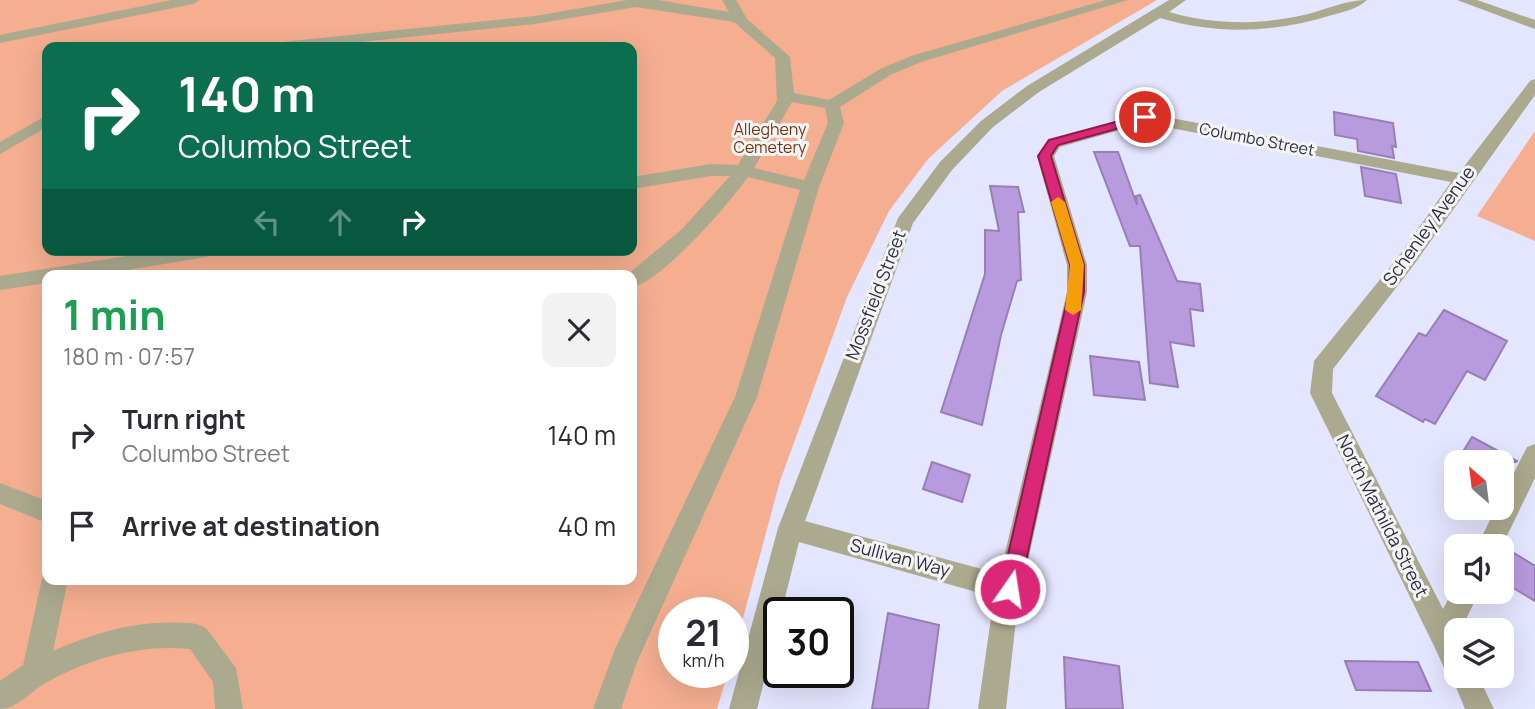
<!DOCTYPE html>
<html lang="en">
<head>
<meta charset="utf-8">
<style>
	:root { --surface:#fff; --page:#f2f2f3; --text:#2b2b33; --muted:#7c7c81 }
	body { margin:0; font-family:Manrope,sans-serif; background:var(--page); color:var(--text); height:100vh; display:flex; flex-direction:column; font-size:26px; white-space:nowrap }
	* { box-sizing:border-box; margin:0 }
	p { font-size:23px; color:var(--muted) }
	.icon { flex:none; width:38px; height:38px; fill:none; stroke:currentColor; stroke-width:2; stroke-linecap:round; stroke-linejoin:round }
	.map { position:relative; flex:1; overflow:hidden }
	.panel { position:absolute; left:42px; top:270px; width:595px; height:315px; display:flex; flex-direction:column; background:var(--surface); border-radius:14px; box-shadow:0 7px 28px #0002 }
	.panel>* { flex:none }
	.top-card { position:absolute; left:42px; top:42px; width:595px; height:214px; border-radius:14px; box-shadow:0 7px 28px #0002; background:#0b6e4f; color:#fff; overflow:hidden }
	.needle { width:46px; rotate:332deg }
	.controls { position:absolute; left:1444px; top:450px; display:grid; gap:14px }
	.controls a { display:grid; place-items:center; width:70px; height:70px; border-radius:14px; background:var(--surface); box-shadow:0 7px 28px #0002; font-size:35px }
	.speed { position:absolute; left:658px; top:597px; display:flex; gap:14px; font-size:35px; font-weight:700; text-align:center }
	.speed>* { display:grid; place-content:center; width:91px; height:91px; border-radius:50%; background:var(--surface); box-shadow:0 7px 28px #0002; line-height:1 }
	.speed small { font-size:18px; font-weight:400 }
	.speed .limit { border:4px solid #111; border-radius:10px; background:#fff; color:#111 }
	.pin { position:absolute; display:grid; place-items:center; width:60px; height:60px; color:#fff; margin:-30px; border:4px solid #fff; border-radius:50%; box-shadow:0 2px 7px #0007 }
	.me { position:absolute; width:77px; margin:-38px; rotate:13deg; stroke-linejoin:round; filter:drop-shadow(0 0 5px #0008) }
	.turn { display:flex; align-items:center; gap:24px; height:147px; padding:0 21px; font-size:32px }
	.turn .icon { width:91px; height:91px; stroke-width:2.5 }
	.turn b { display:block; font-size:49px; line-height:60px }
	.lanes { display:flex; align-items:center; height:66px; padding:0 21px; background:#0003; justify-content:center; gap:35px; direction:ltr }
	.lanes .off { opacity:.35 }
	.round { display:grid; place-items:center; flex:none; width:74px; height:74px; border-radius:14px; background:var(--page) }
	.headline { display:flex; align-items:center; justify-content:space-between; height:119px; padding:0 21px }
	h1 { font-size:42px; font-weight:700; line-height:52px; color:#1e9e55 }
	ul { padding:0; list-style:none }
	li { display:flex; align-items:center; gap:21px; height:91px; padding:0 21px }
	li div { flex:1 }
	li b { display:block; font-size:26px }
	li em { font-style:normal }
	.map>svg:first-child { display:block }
	.green { fill:#f5ae90; fill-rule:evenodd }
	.building { fill:#b89adf; stroke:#977fb6; stroke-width:2 }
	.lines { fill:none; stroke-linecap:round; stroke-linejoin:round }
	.minor { fill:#aba98e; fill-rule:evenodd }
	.route { fill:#db2777; stroke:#8e194d; stroke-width:2 }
	.slow { fill:#f59e0b }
	.labels { text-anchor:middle; stroke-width:6; stroke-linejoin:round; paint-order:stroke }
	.far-park-label { font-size:16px; fill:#793513; stroke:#f5f5f5 }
	.far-street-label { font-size:16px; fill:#2e2e46; stroke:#f5f5f5 }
	.street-label { font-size:18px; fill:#2e2e46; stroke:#f5f5f5 }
</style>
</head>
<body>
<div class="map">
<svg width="1535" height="709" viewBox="0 0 1535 709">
	<rect width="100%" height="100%" fill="#e4e5fe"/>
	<!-- green -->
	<path class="green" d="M0,0h1157l-155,91 -74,68 -39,52 -42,86 -67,184 -47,174v-43h-59v60h54l-11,37h-717zM47,47h585v203h-585zM47,275h585v304h-585z
		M1535,131v110l-58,-25z"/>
	<!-- building -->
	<path class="building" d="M1334,112l59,11 3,24 -4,-1 2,12 -36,-7 -1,-12 -22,-4z
		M1094,152h24l19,53 -1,-9 4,-1 37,86 23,3 3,27 -13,-2 4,37 -24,-4 8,45 -28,-4 -10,-137h-10z
		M1361,167l35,7 5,29 -36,-7z
		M990,186l28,1 6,25h-6l3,68 -4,1 -16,54 -19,90 -41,-13 44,-138v-44l14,1z
		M1444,310l63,31 -22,39 -18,-9 -32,53 -10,-5 -2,3 -47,-26 43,-63 7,3z
		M1090,356l49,6 6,38 -51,-5z
		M1472,437l45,24 -1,1h-43l-12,-7z
		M932,462l38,13 -8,27 -39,-13z
		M1514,553l21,13v35l-33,-20z
		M888,613l51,12 -11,84h-56z
		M1064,657l55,9 4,43h-57z
		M1345,661l73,1 13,29 -75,-1z"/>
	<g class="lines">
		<!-- minor -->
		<path class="minor" d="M172,0h28l-7,4 -193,39v-8z
			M627,0h31l71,12 -7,-12h14l11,19 43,38 4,36 35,7 53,-32 32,-13 192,-55h22l-204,61 -32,13 -52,33 4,16 -25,64 -62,210 -120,265 -16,47h-28l22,-60 120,-252 65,-207 -52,-13c-21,29 -83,101 -116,111v-13h-5l55,-46 48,-53h-19l-79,13v-12l79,-13 27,1 39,-64 -2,-43 -41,-36 -98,-15 -101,17 -222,23h-48l7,-4 263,-27zM792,102l33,6 3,15 -24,57 -50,-12z
			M1169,0h17l-17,12c45,13 90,13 135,3 22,-5 40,-15 63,-15 -8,8 -23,12 -35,15 -58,18 -114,20 -172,3l-121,74 -46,35 -41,43 -39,53 -108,298 195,53 67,-282v-27l-30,-109 11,-17 97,-26 314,60 71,-92 5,-2v16l-122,171 -80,103 -1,24 111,216 13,-24v7h23l-18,38h-5v46h22l16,33h-29l-15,-36 -4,-1 -12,-26 -124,-253 4,-32 85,-105 52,-74 -306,-59 -85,24 -6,9 33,109v27l-70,319 -11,98h-28l16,-112 -195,-55 -42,167h-28l49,-181 120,-310 42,-56 41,-41 46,-35z
			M1457,0h20l58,20v9z
			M47,115v12l-47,27v-12z
			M164,250h52l-9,7 -111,18h-49v8l-47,7v-14z
			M1535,444v34l-33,68h-25l19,-38h6v-12l25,-49z
			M0,483l47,18v22l-47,-19z
			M47,570v9h21l-15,72c48,-21 92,-33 144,-27l9,4 30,40 7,41h-28l-2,-27 -23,-33c-50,-5 -99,9 -143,33 -15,8 -29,27 -47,27v-28l23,-16 19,-86z"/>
	</g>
	<!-- route -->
	<path class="route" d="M1145,114l4,1v5l-91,25 -7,11 33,109v27l-64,297 -3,6 -7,3 -7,-3 -3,-6 69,-297 1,-27 -32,-109 11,-16z"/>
	<!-- slow -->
	<path class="slow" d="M1058,197l7,5 19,63 -3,45 -8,5 -8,-5 5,-45 -19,-63z"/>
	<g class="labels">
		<!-- far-park labels -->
		<g class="far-park-label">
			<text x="770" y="135">Allegheny<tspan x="770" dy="18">Cemetery</tspan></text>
		</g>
		<!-- far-street labels -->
		<g class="far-street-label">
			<text transform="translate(1257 139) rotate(11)" y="6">Columbo Street</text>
		</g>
		<!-- street labels -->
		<g class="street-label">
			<text transform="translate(1429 226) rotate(-54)" y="6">Schenley Avenue</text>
			<text transform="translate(876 295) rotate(-69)" y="6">Mossfield Street</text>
			<text transform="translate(1382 516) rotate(63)" y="6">North Mathilda Street</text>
			<text transform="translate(900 558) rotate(15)" y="6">Sullivan Way</text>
		</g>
	</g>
</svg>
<div class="controls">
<a><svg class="needle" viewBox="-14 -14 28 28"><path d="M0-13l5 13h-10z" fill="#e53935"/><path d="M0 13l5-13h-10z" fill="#7c7c81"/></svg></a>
<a><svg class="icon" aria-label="sound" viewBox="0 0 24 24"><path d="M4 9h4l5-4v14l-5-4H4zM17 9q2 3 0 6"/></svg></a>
<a><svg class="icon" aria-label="layers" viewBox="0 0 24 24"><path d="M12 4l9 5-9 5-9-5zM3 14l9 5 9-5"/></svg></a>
</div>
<div class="speed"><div>21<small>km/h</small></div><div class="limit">30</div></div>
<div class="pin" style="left:1145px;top:117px;background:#d93025"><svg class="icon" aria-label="arrive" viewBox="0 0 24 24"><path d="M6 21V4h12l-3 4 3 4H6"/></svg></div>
<svg class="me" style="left:1010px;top:589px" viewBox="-20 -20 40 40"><circle r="17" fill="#db2777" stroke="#fff" stroke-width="3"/><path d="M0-11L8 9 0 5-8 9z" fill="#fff"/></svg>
<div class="top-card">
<div class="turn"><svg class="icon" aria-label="right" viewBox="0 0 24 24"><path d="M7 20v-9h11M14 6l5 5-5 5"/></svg><div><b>140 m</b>Columbo Street</div></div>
<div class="lanes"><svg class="icon off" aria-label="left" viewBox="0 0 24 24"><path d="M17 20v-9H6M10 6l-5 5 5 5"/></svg><svg class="icon off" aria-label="ahead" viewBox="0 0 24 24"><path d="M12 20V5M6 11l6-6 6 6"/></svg><svg class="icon" aria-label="right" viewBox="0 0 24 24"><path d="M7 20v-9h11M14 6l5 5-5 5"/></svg></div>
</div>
<section class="panel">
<div class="headline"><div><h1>1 min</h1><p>180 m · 07:57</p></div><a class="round"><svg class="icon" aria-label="close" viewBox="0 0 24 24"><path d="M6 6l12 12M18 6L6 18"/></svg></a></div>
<ul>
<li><svg class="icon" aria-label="right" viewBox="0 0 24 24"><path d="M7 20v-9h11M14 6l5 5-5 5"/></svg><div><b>Turn right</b><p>Columbo Street</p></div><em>140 m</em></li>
<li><svg class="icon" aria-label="arrive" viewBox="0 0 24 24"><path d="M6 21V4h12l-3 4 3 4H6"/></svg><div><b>Arrive at destination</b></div><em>40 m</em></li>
</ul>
</section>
</div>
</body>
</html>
